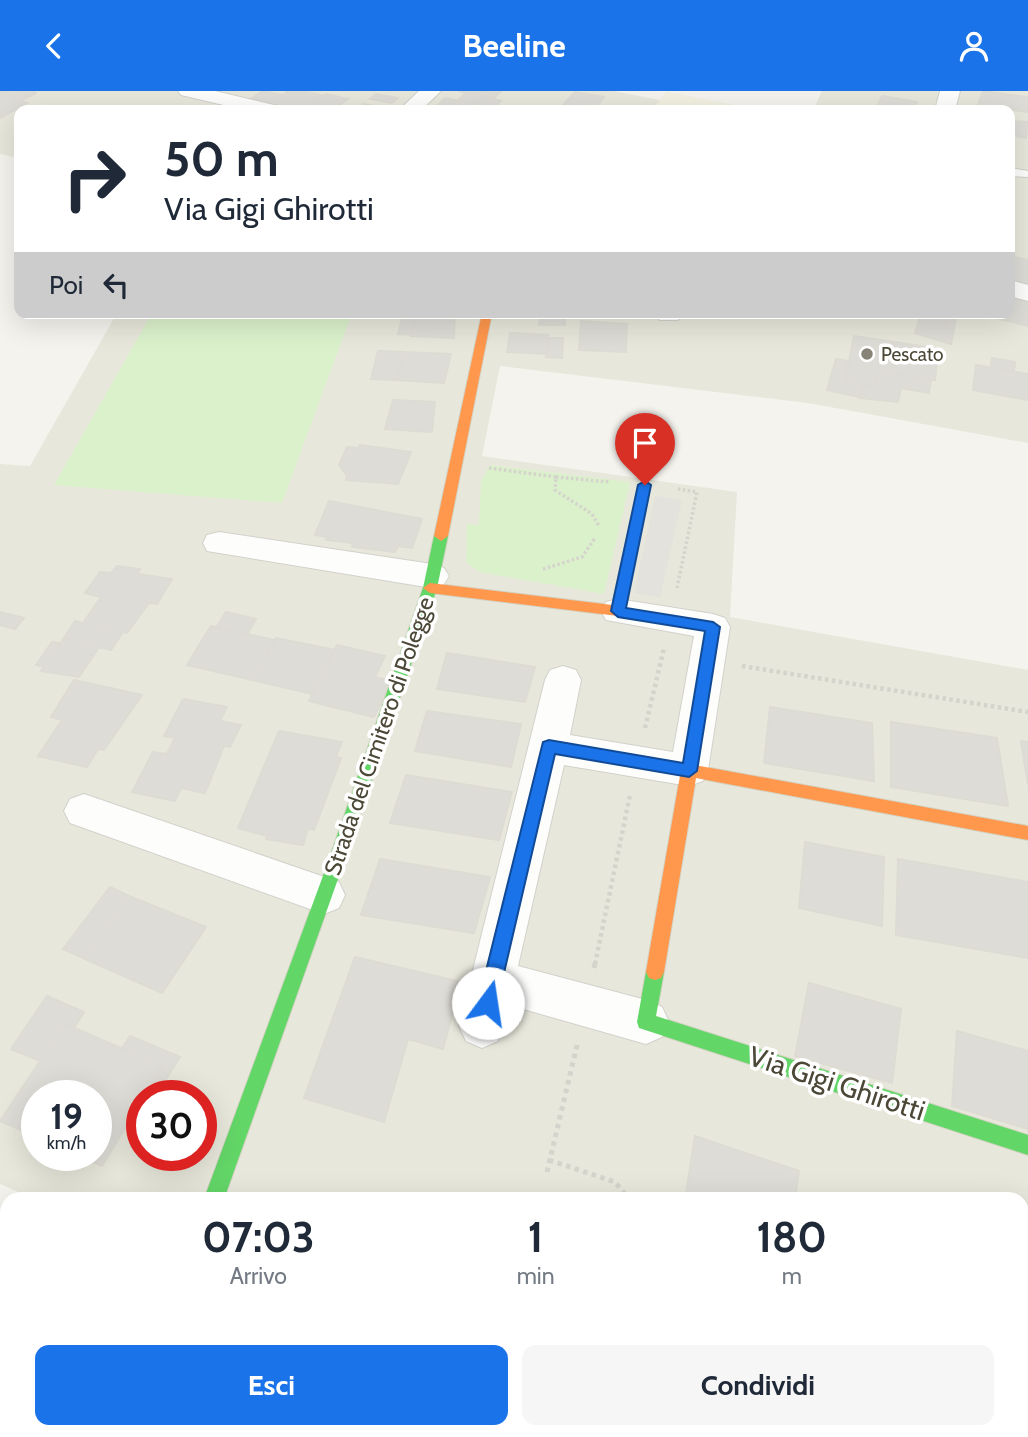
<!DOCTYPE html>
<html lang="it">
<head>
<meta charset="utf-8">
<style>
	:root { --surface:#fff; --page:#f6f6f7; --text:#1f2937; --muted:#747a83; --accent:#1a73e8 }
	body { margin:0; font-family:Cabin,sans-serif; background:var(--page); color:var(--text); height:100vh; display:flex; flex-direction:column; font-size:26px; white-space:nowrap }
	* { box-sizing:border-box; margin:0 }
	p { font-size:23px; color:var(--muted) }
	.icon { flex:none; width:38px; height:38px; fill:none; stroke:currentColor; stroke-width:2; stroke-linecap:round; stroke-linejoin:round }
	.map { position:relative; flex:1; overflow:hidden }
	.drawer { position:absolute; left:0px; top:1101px; width:1029px; height:247px; display:flex; flex-direction:column; background:var(--surface); border-radius:21px 21px 0 0; box-shadow:0 7px 28px #0002 }
	.drawer>* { flex:none }
	.hud { position:absolute; left:14px; top:14px; width:1001px; height:214px; border-radius:14px; box-shadow:0 7px 28px #0002; background:#fff; color:var(--text); overflow:hidden }
	.speed { position:absolute; left:21px; top:989px; display:flex; gap:14px; font-size:35px; font-weight:700; text-align:center }
	.speed>* { display:grid; place-content:center; width:91px; height:91px; border-radius:50%; background:var(--surface); box-shadow:0 7px 28px #0002; line-height:1 }
	.speed small { font-size:18px; font-weight:400 }
	.speed .limit { border:10px solid #d22; background:#fff; color:#111 }
	.pin { position:absolute; display:grid; place-items:center; width:60px; height:60px; color:#fff; margin:-72px -30px; border-radius:50% 50% 50% 0; rotate:-45deg; box-shadow:0 0 7px #0007 }
	.pin .icon { rotate:45deg }
	.me { position:absolute; width:77px; margin:-38px; rotate:14deg; stroke-linejoin:round; filter:drop-shadow(0 0 5px #0008) }
	.turn { display:flex; align-items:center; gap:24px; height:147px; padding:0 35px; font-size:32px }
	.turn .icon { width:91px; height:91px; stroke-width:2.5 }
	.turn b { display:block; font-size:49px; line-height:60px }
	.then { display:flex; align-items:center; height:66px; padding:0 35px; background:#0003; gap:14px; font-size:26px }
	.eta { display:flex; justify-content:space-evenly; align-items:center; height:119px; text-align:center }
	.eta b { font-size:42px; font-weight:700; line-height:49px }
	.action { display:flex; gap:14px; margin-top:auto; padding:14px 35px }
	.action a { flex:1; height:80px; border-radius:14px; background:var(--accent); color:#fff; font-size:28px; font-weight:700; line-height:80px; text-align:center }
	.action a+a { background:var(--page); color:var(--text) }
	header { display:flex; justify-content:space-between; align-items:center; height:91px; padding:0 35px; background:var(--accent); color:#fff; font-size:32px; font-weight:700 }
	.map>svg:first-child { display:block }
	.residential { fill:#e8e7db; fill-rule:evenodd }
	.education { fill:#f2f0e0 }
	.green { fill:#dbf1cc }
	.parking { fill:#e3e2dc }
	.building { fill:#dedcd6; stroke:#dddbd3; stroke-width:2 }
	.lines { fill:none; stroke-linecap:round; stroke-linejoin:round }
	.lane-casing { stroke:#d2d1cb; stroke-width:2 }
	.street-casing { stroke:#d2d1cb; stroke-width:2 }
	.fast-casing { stroke:#d4d3c4; stroke-width:2 }
	.slow-casing { stroke:#d4d3c4; stroke-width:2 }
	.path-far2 { stroke:#d4d3cc; stroke-width:3.5; stroke-dasharray:2.5 2.5; stroke-linecap:butt }
	.path-far1 { stroke:#d4d3cc; stroke-width:4.5; stroke-dasharray:3.5 3.5; stroke-linecap:butt }
	.path { stroke:#d4d3cc; stroke-width:5; stroke-dasharray:4.5 4.5; stroke-linecap:butt }
	.lane { fill:#fdfdfc; fill-rule:evenodd }
	.street { fill:#fdfdfc; fill-rule:evenodd }
	.fast { fill:#63d668; fill-rule:evenodd }
	.slow { fill:#ff974d; fill-rule:evenodd }
	.route { fill:#1a73e8; stroke:#114b97; stroke-width:2 }
	.poi-dot { fill:#878477; stroke:#fff; stroke-width:2.5 }
	.labels { text-anchor:middle; stroke-width:7; stroke-linejoin:round; paint-order:stroke }
	.far-poi-label { font-size:19px; fill:#4c4837; stroke:#fff; text-anchor:start }
	.street-label { font-size:23px; fill:#4c4837; stroke:#fff }
	.near-street-label { font-size:28px; fill:#4c4837; stroke:#fff }
</style>
</head>
<body>
<header><svg class="icon" aria-label="back" viewBox="0 0 24 24"><path d="M15 5l-7 7 7 7"/></svg>Beeline<svg class="icon" aria-label="person" viewBox="0 0 24 24"><circle cx="12" cy="8" r="4"/><path d="M4 21q1-7 8-7t8 7"/></svg></header>
<div class="map">
<svg width="1028" height="1346" viewBox="0 0 1028 1346">
	<rect width="100%" height="100%" fill="#f4f3ee"/>
	<!-- residential -->
	<path class="residential" d="M0,0h613l47,9 7,-8 90,18h-738v48l-19,-4z
		M822,0h206v352l-220,-40 -308,-37 -18,90 255,36 -7,125 298,53v743l-6,-3v-211h-988l-34,-15v-720l30,2 87,-153h893v-203h-197zM37,1004h59v60h-59zM142,1004h59v60h-59z
		M65,1340l458,1 -1,5h-459z"/>
	<!-- education -->
	<path class="education" d="M667,1l90,18h-106z"/>
	<!-- green -->
	<path class="green" d="M152,222h200l-70,190 -228,-18z
		M490,374l140,17 -26,112 -125,-22 -13,-10 1,-38 12,1 2,-44z"/>
	<!-- parking -->
	<path class="parking" d="M655,405l27,4 -22,98 -26,-5z"/>
	<!-- building -->
	<path class="building" d="M0,0h35l1,2 -16,8 7,2 -27,15z
		M263,0l20,4 5,-4h16l20,5 -19,14h-8l-46,-11z
		M458,0h43l-7,7z
		M983,0l45,6v15l-50,-7z
		M467,1l16,4 -9,8 -17,-3z
		M575,1l29,5 -8,10 -8,-2 -5,5 -22,-3z
		M326,3l22,5 -15,11h-28z
		M376,3l22,4 -6,5 -22,-4z
		M483,5l18,5 -10,9h-22z
		M882,5l35,6 -3,8h-38z
		M445,7l29,6 1,1 -6,5h-36z
		M363,13l34,6 -39,-1z
		M1010,30l17,1 -1,16 -16,-3z
		M1010,165l18,4v26l-18,-5z
		M1010,207l18,4v13l-18,-4z
		M1010,220l18,4v11l-40,-10z
		M455,222l-1,25 -43,-2 5,-23z
		M540,222h25v12h-26z
		M921,222l26,5 -2,9 9,2 -3,15 -36,-11z
		M922,222h35l-3,16 -9,-2 2,-9z
		M403,223h13l-5,21 -13,-1z
		M581,230l46,3 -1,28 -47,-2z
		M510,242l39,2 -3,19 -39,-2z
		M854,245l42,6 -5,32 -12,-2 -4,14 -30,-5z
		M548,247h15l-1,20 -16,-1z
		M896,251l42,7 -3,31 -44,-6z
		M378,260l26,1 -8,28 -25,-1z
		M404,261l47,2 -7,29 -48,-3z
		M992,267l23,4 -1,10 -23,-4z
		M836,268l12,2 -3,20 18,3 -3,13 -33,-7z
		M976,274l52,9v26l-55,-10z
		M879,281l52,7 -2,14 -28,-5 -3,14 -39,-4 4,-14 12,2z
		M393,309l42,2 -3,30 -47,-3z
		M360,354l51,7 -13,32 -52,-4 1,-4 -8,-11 8,-18 12,1z
		M329,410l93,18 -10,29 -14,-2 -3,6 -43,-5 1,-4 -27,-3 2,-3 -13,-2z
		M117,475l23,3 -3,5 35,5 -15,25 -8,-1 -22,30 -44,-10 18,-26 -16,-4 15,-21 11,1z
		M0,521l24,6 -9,11 -15,-4z
		M226,521l30,7 -9,15 -31,-6z
		M75,530l8,2 40,9 -12,18 -47,-12z
		M211,535l63,14 -21,40 -66,-15z
		M64,547l35,9 -20,30 -38,-6z
		M276,547l59,12 -23,44 -59,-14z
		M52,551l8,1 -16,24 -8,-2z
		M337,554l48,11 -10,21 16,4 -17,36 -65,-16z
		M447,562l88,14 -10,35 -88,-13z
		M74,589l68,15 -38,55 -6,-1 -11,18 -49,-11 24,-36 -11,-3z
		M183,608l44,8 -7,14 21,4 -11,22 -6,-1 -19,47 -24,-5 -6,13 -43,-9 21,-40 14,2 8,-16 -11,-2z
		M770,616l102,16 2,58 -110,-18z
		M427,620l94,13 -10,43 -96,-16z
		M891,631l106,16 11,68 -117,-19z
		M279,640l63,11 -6,15 5,1 -27,72 -6,-1 -5,16 -37,-6 1,-3 -29,-8z
		M1021,650l7,1v43z
		M406,684l106,17 -13,48 -109,-17z
		M805,751l79,15 -2,69 -83,-18z
		M380,768l110,18 -16,56 -113,-18z
		M898,768l130,23v76l-132,-23z
		M110,796l19,9 -46,62 -20,-9z
		M129,805l77,31 -44,66 -79,-35z
		M355,866l106,25 -18,67 -35,-10 -24,83 -80,-24z
		M809,892l92,26 -9,74 -97,-27z
		M47,905l37,16 -10,16 -9,-4 -25,37 -29,-12z
		M65,933l98,42 -61,100 -25,-11h19v-60h-59v42l-37,-16z
		M957,940l71,20v78l-76,-23z
		M130,945l50,21 -24,38h-11l18,-29 -41,-18z
		M142,1009v20l-5,7 -9,-4z
		M695,1045l104,35 -4,28h-110z
		M290,1340h58l-1,6h-37z
		M396,1340h45l-2,6h-44z"/>
	<g class="lines">
		<defs>
			<path id="lane" d="M1010,77l18,3v6l-18,-1z"/>
			<path id="street" d="M178,0h37l63,15 3,4h-36l-64,-15z
				M419,0h22l-20,19h-22z
				M940,0h20l-5,19h-20z
				M1010,189l18,5v16l-18,-5z
				M656,222h26v1l-4,6h-18z
				M219,441l213,32 12,4 5,8 -5,8 -12,4 -225,-37 -4,-8 4,-8z
				M618,508l95,15 12,4 5,9 -22,143 -5,11 -14,5 -125,-21 -46,201 128,34 16,7 7,15 -7,15 -16,7 -137,-39 -11,36 -16,7 -16,-7 -7,-15 86,-346 5,-10 13,-4 13,4 5,10 -11,55 103,17 21,-116 -88,-16 -5,-9 5,-9z
				M84,703l255,88 6,13 -6,13 -15,6 -254,-91 -6,-12 6,-12z
				M102,1340h56l-2,6h-56z"/>
			<path id="fast" d="M441,440l7,5 -11,52 -94,277 -119,334h-20l123,-334 96,-277 11,-52z
				M655,873l6,2 3,6 -8,44 372,119v20l-389,-127 -2,-6 9,-50 3,-6z"/>
			<path id="slow" d="M482,222h10l-44,223 -7,5 -7,-5z
				M645,390l6,4 -28,130 -5,1 -188,-23 -7,-5 7,-5 182,22 27,-120z
				M689,673l339,62v14l-332,-62 -32,194 -3,6 -6,2 -6,-2 -3,-6 35,-202 2,-5z"/>
		</defs>
		<!-- lane casing -->
		<use href="#lane" class="lane-casing"/>
		<!-- street casing -->
		<use href="#street" class="street-casing"/>
		<!-- fast casing -->
		<use href="#fast" class="fast-casing"/>
		<!-- slow casing -->
		<use href="#slow" class="slow-casing"/>
		<!-- path-far2 -->
		<path class="path-far2" d="M489,377l67,9 -1,13 37,24 7,12
			M556,386l54,5
			M543,478l39,-12 13,-19
			M677,497l20,-96 -19,-3"/>
		<!-- path-far1 -->
		<path class="path-far1" d="M742,575l286,46
			M645,637l19,-80
			M595,873l35,-169"/>
		<!-- path -->
		<path class="path" d="M594,877l1,-5
			M549,1069l66,22 14,17
			M547,1081l31,-131
			M1022,1258l6,2"/>
		<!-- lane -->
		<use href="#lane" class="lane"/>
		<!-- street -->
		<use href="#street" class="street"/>
		<!-- fast -->
		<use href="#fast" class="fast"/>
		<!-- slow -->
		<use href="#slow" class="slow"/>
	</g>
	<!-- route -->
	<path class="route" d="M645,390l6,4 -25,123 87,14 7,5 -23,144 -8,6 -134,-23 -58,249 -3,6 -6,2 -7,-2 -3,-6 65,-261 6,-2 134,23 22,-132 -87,-14 -7,-6 27,-126z"/>
	<!-- markers -->
	<circle class="poi-dot" cx="867" cy="263" r="7"/>
	<g class="labels">
		<!-- far-poi labels -->
		<g class="far-poi-label">
			<text x="881" y="270">Pescato</text>
		</g>
		<!-- street labels -->
		<g class="street-label">
			<text transform="translate(379 645) rotate(-71)" y="8">Strada del Cimitero di Polegge</text>
		</g>
		<!-- near-street labels -->
		<g class="near-street-label">
			<text transform="translate(837 992) rotate(18)" y="10">Via Gigi Ghirotti</text>
		</g>
	</g>
</svg>
<div class="speed"><div>19<small>km/h</small></div><div class="limit">30</div></div>
<div class="pin" style="left:645px;top:394px;background:#d93025"><svg class="icon" aria-label="arrive" viewBox="0 0 24 24"><path d="M6 21V4h12l-3 4 3 4H6"/></svg></div>
<svg class="me" style="left:488px;top:912px" viewBox="-20 -20 40 40"><circle r="19" fill="#fff"/><path d="M0-13L10 11 0 6-10 11z" fill="#1a73e8"/></svg>
<div class="hud">
<div class="turn"><svg class="icon" aria-label="right" viewBox="0 0 24 24"><path d="M7 20v-9h11M14 6l5 5-5 5"/></svg><div><b>50 m</b>Via Gigi Ghirotti</div></div>
<div class="then">Poi<svg class="icon" aria-label="left" viewBox="0 0 24 24"><path d="M17 20v-9H6M10 6l-5 5 5 5"/></svg></div>
</div>
<section class="drawer">
<div class="eta">
<div><b>07:03</b><p>Arrivo</p></div>
<div><b>1</b><p>min</p></div>
<div><b>180</b><p>m</p></div>
</div>
<div class="action"><a>Esci</a><a>Condividi</a></div>
</section>
</div>
</body>
</html>
